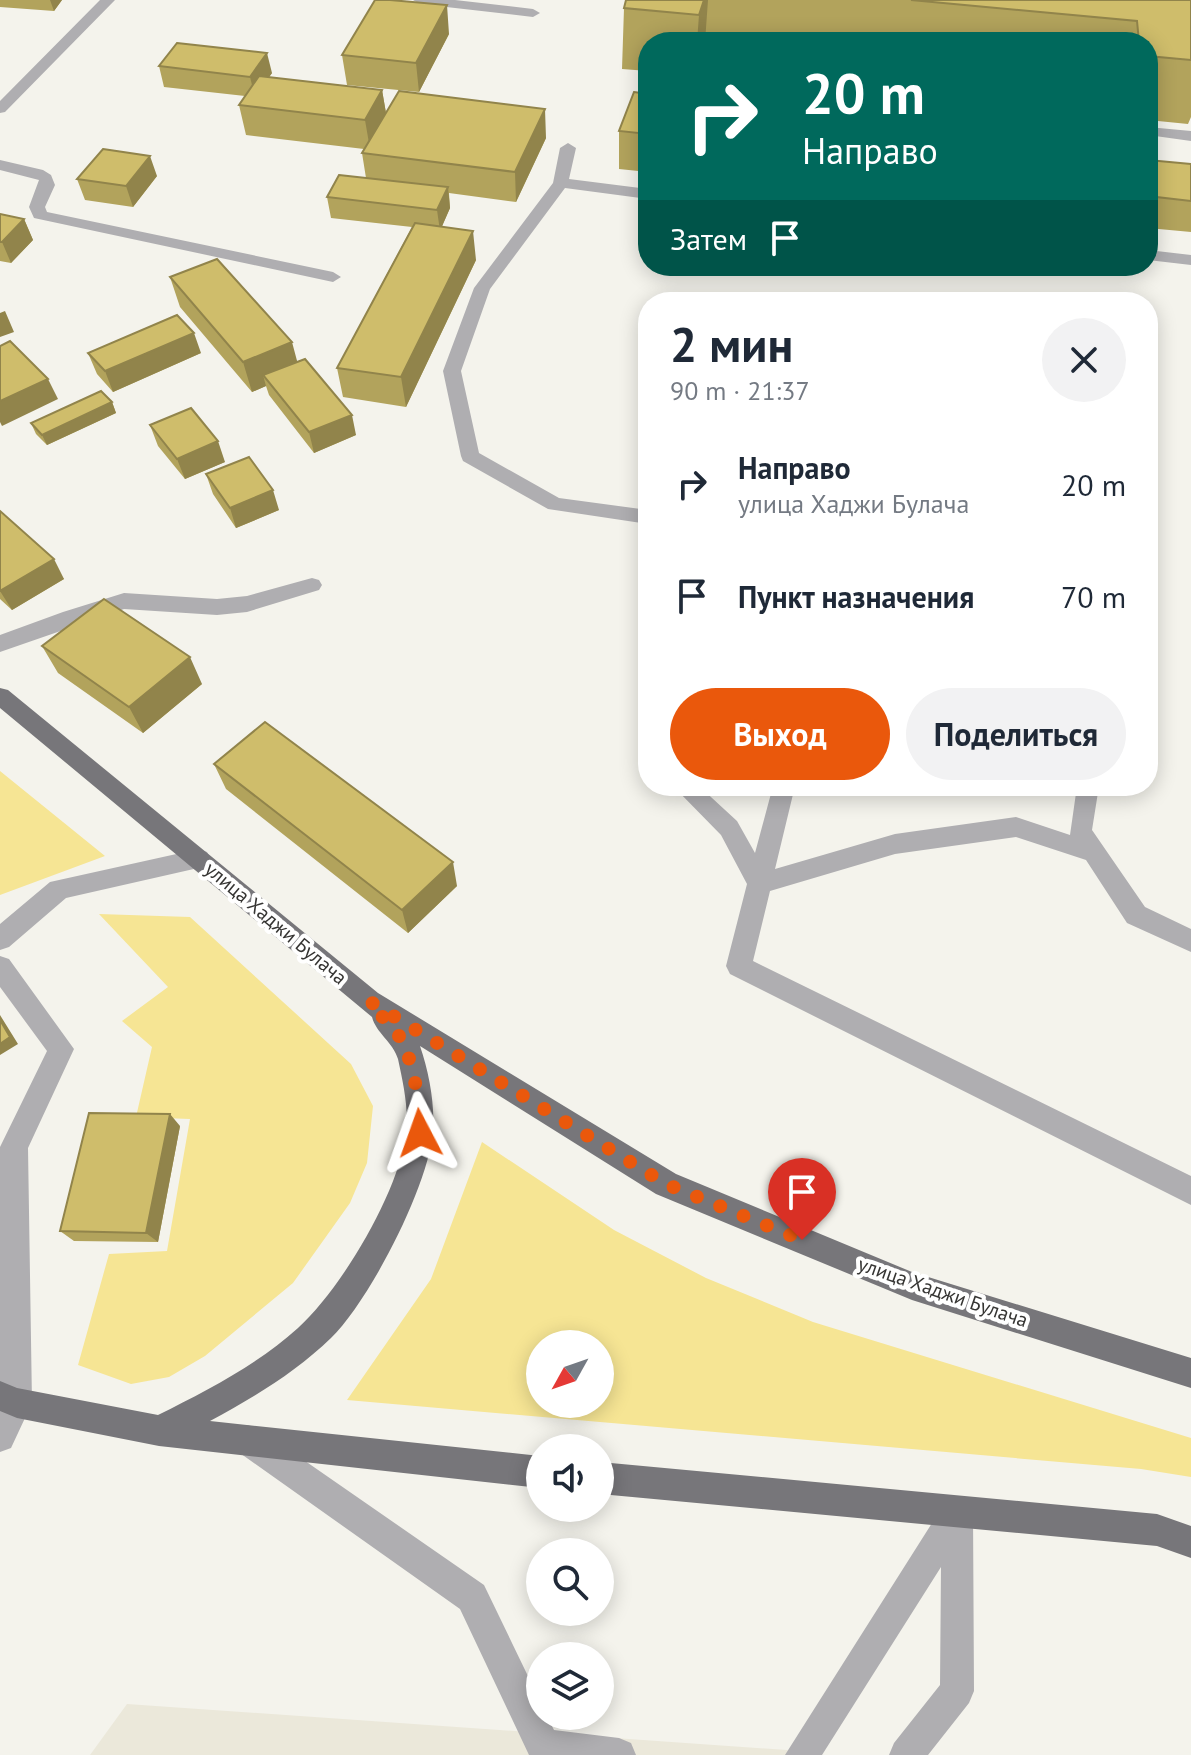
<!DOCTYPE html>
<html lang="ru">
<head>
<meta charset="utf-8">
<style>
	:root { --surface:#fff; --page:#f2f2f3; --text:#1f2937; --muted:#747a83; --accent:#ea580c }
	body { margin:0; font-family:"PT Sans",sans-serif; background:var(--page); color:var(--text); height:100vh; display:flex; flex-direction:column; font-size:30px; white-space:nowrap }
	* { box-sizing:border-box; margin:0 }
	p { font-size:26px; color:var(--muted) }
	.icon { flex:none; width:44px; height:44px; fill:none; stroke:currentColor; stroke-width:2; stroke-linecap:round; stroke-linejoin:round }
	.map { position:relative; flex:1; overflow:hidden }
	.drawer { position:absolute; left:638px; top:292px; width:520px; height:504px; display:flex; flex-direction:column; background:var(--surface); border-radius:32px; box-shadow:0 4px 20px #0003 }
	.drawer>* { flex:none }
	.banner { position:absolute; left:638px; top:32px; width:520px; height:244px; border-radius:32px; box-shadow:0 4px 20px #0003; background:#00695c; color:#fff; overflow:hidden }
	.needle { width:52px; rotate:230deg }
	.fabs { position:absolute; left:526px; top:1330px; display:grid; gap:16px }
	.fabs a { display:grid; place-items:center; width:88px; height:88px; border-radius:50%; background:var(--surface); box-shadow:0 4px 20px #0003; font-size:40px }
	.pin { position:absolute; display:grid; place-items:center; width:68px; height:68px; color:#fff; margin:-82px -34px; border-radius:50% 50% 50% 0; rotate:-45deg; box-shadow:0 0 8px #0007 }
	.pin .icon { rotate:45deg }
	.me { position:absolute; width:88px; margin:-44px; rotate:356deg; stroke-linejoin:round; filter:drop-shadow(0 0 6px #0008) }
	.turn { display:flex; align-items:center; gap:28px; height:168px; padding:0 32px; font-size:36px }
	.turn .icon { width:104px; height:104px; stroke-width:2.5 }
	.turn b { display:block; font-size:56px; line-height:68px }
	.then { display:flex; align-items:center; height:76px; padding:0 32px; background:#0003; gap:16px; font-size:30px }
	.round { display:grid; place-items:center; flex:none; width:84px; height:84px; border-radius:42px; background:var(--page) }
	.overview { display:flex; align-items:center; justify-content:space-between; height:136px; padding:0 32px }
	h1 { font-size:48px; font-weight:600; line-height:60px }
	.primary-button { display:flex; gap:16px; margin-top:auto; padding:16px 32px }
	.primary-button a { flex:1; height:92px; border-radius:48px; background:var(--accent); color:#fff; font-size:32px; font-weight:600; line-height:92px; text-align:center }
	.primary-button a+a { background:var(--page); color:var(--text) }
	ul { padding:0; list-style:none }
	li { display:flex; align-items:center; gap:24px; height:112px; padding:0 32px }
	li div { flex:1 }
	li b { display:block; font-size:30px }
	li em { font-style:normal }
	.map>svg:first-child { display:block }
	.built { fill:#ebe8da }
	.green { fill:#f6e594; fill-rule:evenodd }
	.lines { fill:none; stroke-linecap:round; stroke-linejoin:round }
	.minor { fill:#afaeb1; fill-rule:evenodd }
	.major { fill:#77767a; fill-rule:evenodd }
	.wall { fill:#b2a35c }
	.shaded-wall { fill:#91844b }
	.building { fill:#cfbd6b; stroke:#91844b; stroke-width:2 }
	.route { stroke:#ea580c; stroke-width:14; stroke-dasharray:0 25.2 }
	.labels { text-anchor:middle; stroke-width:8; stroke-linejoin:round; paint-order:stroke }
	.street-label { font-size:20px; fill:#363533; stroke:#fff }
</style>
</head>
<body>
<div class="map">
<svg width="1191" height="1755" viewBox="0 0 1191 1755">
	<rect width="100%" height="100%" fill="#f4f3ec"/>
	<!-- built -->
	<path class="built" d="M127,1704l660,46 22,5h-719z"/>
	<!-- green -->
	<path class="green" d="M0,771l105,85 -105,39z
		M99,914l91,3 161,147 22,42 -6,57 -17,40 -57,80 -88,73 -36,21 -38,7 -53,-19 31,-111 58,-3 23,-132 -54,-2 16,-70 -30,-26 46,-34z
		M482,1142l132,88 92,48 107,44 378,116v39l-50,-8 -794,-69 84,-121zM540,1344h60v60h-60z"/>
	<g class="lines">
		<!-- minor -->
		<path class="minor" d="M100,0h15l-110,112 -5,1v-12z
			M413,0h42l78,9 7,4 -7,4 -113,-13z
			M1148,127l43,4v10l-43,-6z
			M568,143l8,5 -7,31 79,10v10l-83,-11 -75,101 -29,82 18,82 80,45 89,12v14l-100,-15 -85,-48 -2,-5 -18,-85 31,-83 79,-105 7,-35z
			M0,160l43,10 8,5 4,10 -10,22 2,5 286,60 8,5 -8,5 -299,-64 -5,-11 10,-27 -39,-10z
			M1148,250l43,5v10l-43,-5z
			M312,578l7,2 3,5 -3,5 -72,22 -30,3 -93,-6 -124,43v-17l63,-23 61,-19 93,6 30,-3z
			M673,786h26l38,35 18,32 18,-67h22l-20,83 120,-35 121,-17 54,18 7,-49h22l-7,44 53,77 46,22v23l-64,-29 -41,-63 -70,-23 -121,17 -125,37 -17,70 438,215v29l-461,-231 -4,-8 21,-82 -26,-49z
			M199,849l8,3 4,7 -4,7 -141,32 -57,49 -9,3v-26l50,-42z
			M0,956l9,3 65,90 -46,99 4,255 -21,45 -11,4v-305l47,-96 -47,-64z
			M248,1425l11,4 225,156 56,116v15h7l7,14 65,8 12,5 5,12h-107l-69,-146 -223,-158 -4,-11 4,-11z
			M957,1496l11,5 5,11 1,179 -5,12 -41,52h-39l5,-12 46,-58 1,-118 -119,188h-37l161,-254z"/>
		<!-- major -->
		<path class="major" d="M0,688l8,2 370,303 298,181 236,98 279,86v30l-279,-88 -256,-106 -236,-148c9,26 15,58 13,85 -4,54 -63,169 -102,207 -35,34 -78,60 -121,83l330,35v32l-381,-42 -142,-28 -17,-7v-30l17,7 141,27c48,-24 99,-50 140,-87 43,-39 102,-137 108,-196 3,-23 -3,-50 -8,-73 -5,-17 -22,-26 -26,-42l-372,-309z
			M600,1462l557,52 34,12v32l-34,-12 -557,-52z"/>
	</g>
	<!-- wall -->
	<path class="wall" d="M0,0h62l-8,11 -54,-4z
		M626,0h565v117l-3,7 -40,-4v-78h-500v29l-26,-2 2,-61z
		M449,34l-30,58 -72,-7 -5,-30z
		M159,66l113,7 -3,4 113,13 4,23 160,25 -30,64 -67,-9 1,15 -8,18 34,34 -70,147 -63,-10 -6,-29 75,-141 -81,-9 -4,-21 39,-19 -4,-25 2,-4 -118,-14 -7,-30 6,-9 -81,-9z
		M648,94v78l-29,-3v-38z
		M1148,160l43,4v68l-43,-4z
		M157,176l-24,31 -48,-7 -8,-21z
		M0,214l24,5 9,21 -22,23 -11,-2z
		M170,277l127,85 59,73 -42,18 -45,-58 -3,-9 -14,6 -72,-85z
		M88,353h113l-88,39 -16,-18z
		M112,402l4,11 -69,32 -11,-11 -5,-11z
		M150,425l75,37 -40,17 -27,-33z
		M206,474l73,36 -43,18 -23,-34z
		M0,511l64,68 -52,31 -12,-11z
		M42,646l160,38 -59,49 -85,-60z
		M214,764l243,122 -49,47 -182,-144z
		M180,1126l-22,116 -84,-1 -14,-10z"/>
	<!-- shaded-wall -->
	<path class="shaded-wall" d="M50,0h12l-8,11z
		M704,0h4l-3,42h-8l2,-27z
		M447,5l2,29 -30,58 -3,-29z
		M267,53l5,20 -17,24 -5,-20z
		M382,90l5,29 -17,30 -5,-29z
		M545,109l1,29 -30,64 -1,-30z
		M150,156l7,20 -24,31 -7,-21z
		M448,187l2,21 -10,23 -3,-21z
		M24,219l9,21 -22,23 -9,-21z
		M473,231l3,29 -70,147 -5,-30z
		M5,311l9,21 -14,5v-24z
		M194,333l7,20 -88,39 -8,-21z
		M292,342l8,30 -37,3 3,11 -14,6 -9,-30z
		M48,379l10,20 -56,27 -2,-4v-21z
		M112,402l4,11 -69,32 -5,-10z
		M352,415l4,20 -42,18 -5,-21z
		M218,441l7,21 -40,17 -8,-20z
		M273,490l6,20 -43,18 -6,-20z
		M54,559l10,20 -52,31 -12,-19z
		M190,657l12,27 -59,49 -14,-26z
		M453,862l4,24 -49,47 -6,-23z
		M0,1015l18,29 -18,11z
		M170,1114l10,12 -22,116 -12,-9z"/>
	<!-- building -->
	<path class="building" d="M375,0h15l57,5 -31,58 -74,-8z
		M626,0h78l-5,15 -75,-7z
		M911,0h280v60l-43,-4v-14h-9l-2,-21z
		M177,43l90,10 -17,24 -91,-11z
		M259,76l123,14 -17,30 -126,-15z
		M399,91l146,18 -30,63 -153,-19z
		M634,92l14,2v40l-29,-3z
		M103,149l47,7 -24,30 -49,-7z
		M1148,160l43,4v37l-43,-5z
		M339,175l109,12 -11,23 -110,-13z
		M0,214l24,5 -22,23h-2z
		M415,223l58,8 -72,146 -64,-9z
		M217,259l75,83 -49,20 -73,-85z
		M177,315l17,18 -89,38 -17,-18z
		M10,341l38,38 -48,22v-55z
		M305,359l47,56 -43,17 -46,-57z
		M101,391l11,11 -70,33 -11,-12z
		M191,408l27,33 -41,18 -27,-34z
		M249,457l24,33 -43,18 -24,-34z
		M0,511l54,48 -54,32z
		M104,599l86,58 -61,50 -87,-61z
		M265,722l188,140 -51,48 -188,-146z
		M0,1020l10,17 -10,7z
		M89,1113l81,1 -24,119 -86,-2z"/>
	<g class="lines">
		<!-- route -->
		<path class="route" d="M420,1133l-3,-43 -12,-47 -36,-42 297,183 136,56"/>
	</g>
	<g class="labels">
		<!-- street labels -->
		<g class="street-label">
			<text transform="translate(276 923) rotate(40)" y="7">улица Хаджи Булача</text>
			<text transform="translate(943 1292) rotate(19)" y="7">улица Хаджи Булача</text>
		</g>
	</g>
</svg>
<div class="fabs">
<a><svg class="needle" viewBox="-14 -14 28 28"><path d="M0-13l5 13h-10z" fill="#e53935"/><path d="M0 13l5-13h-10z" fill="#747a83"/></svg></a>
<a><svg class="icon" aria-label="sound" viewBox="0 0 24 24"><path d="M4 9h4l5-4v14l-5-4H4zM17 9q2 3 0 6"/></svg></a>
<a><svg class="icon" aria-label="search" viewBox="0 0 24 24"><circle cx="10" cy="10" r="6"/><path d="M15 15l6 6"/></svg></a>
<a><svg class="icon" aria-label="layers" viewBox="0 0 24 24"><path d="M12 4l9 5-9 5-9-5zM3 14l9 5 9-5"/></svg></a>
</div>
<div class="pin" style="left:802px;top:1240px;background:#d93025"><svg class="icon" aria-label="arrive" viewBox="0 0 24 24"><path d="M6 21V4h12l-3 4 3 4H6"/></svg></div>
<svg class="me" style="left:420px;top:1133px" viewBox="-20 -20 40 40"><path d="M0-17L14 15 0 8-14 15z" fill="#ea580c" stroke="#fff" stroke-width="4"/></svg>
<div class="banner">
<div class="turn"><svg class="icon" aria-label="right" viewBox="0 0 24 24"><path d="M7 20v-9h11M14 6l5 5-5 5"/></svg><div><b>20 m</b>Направо</div></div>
<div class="then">Затем<svg class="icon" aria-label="arrive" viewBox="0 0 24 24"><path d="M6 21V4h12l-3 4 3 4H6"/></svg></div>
</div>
<section class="drawer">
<div class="overview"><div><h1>2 мин</h1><p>90 m · 21:37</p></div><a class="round"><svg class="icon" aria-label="close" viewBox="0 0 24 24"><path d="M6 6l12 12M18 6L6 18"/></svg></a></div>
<ul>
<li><svg class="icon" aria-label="right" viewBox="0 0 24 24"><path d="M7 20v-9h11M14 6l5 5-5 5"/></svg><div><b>Направо</b><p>улица Хаджи Булача</p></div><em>20 m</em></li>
<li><svg class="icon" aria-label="arrive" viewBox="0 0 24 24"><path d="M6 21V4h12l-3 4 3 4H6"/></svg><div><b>Пункт назначения</b></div><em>70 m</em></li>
</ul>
<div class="primary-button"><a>Выход</a><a>Поделиться</a></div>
</section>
</div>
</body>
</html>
